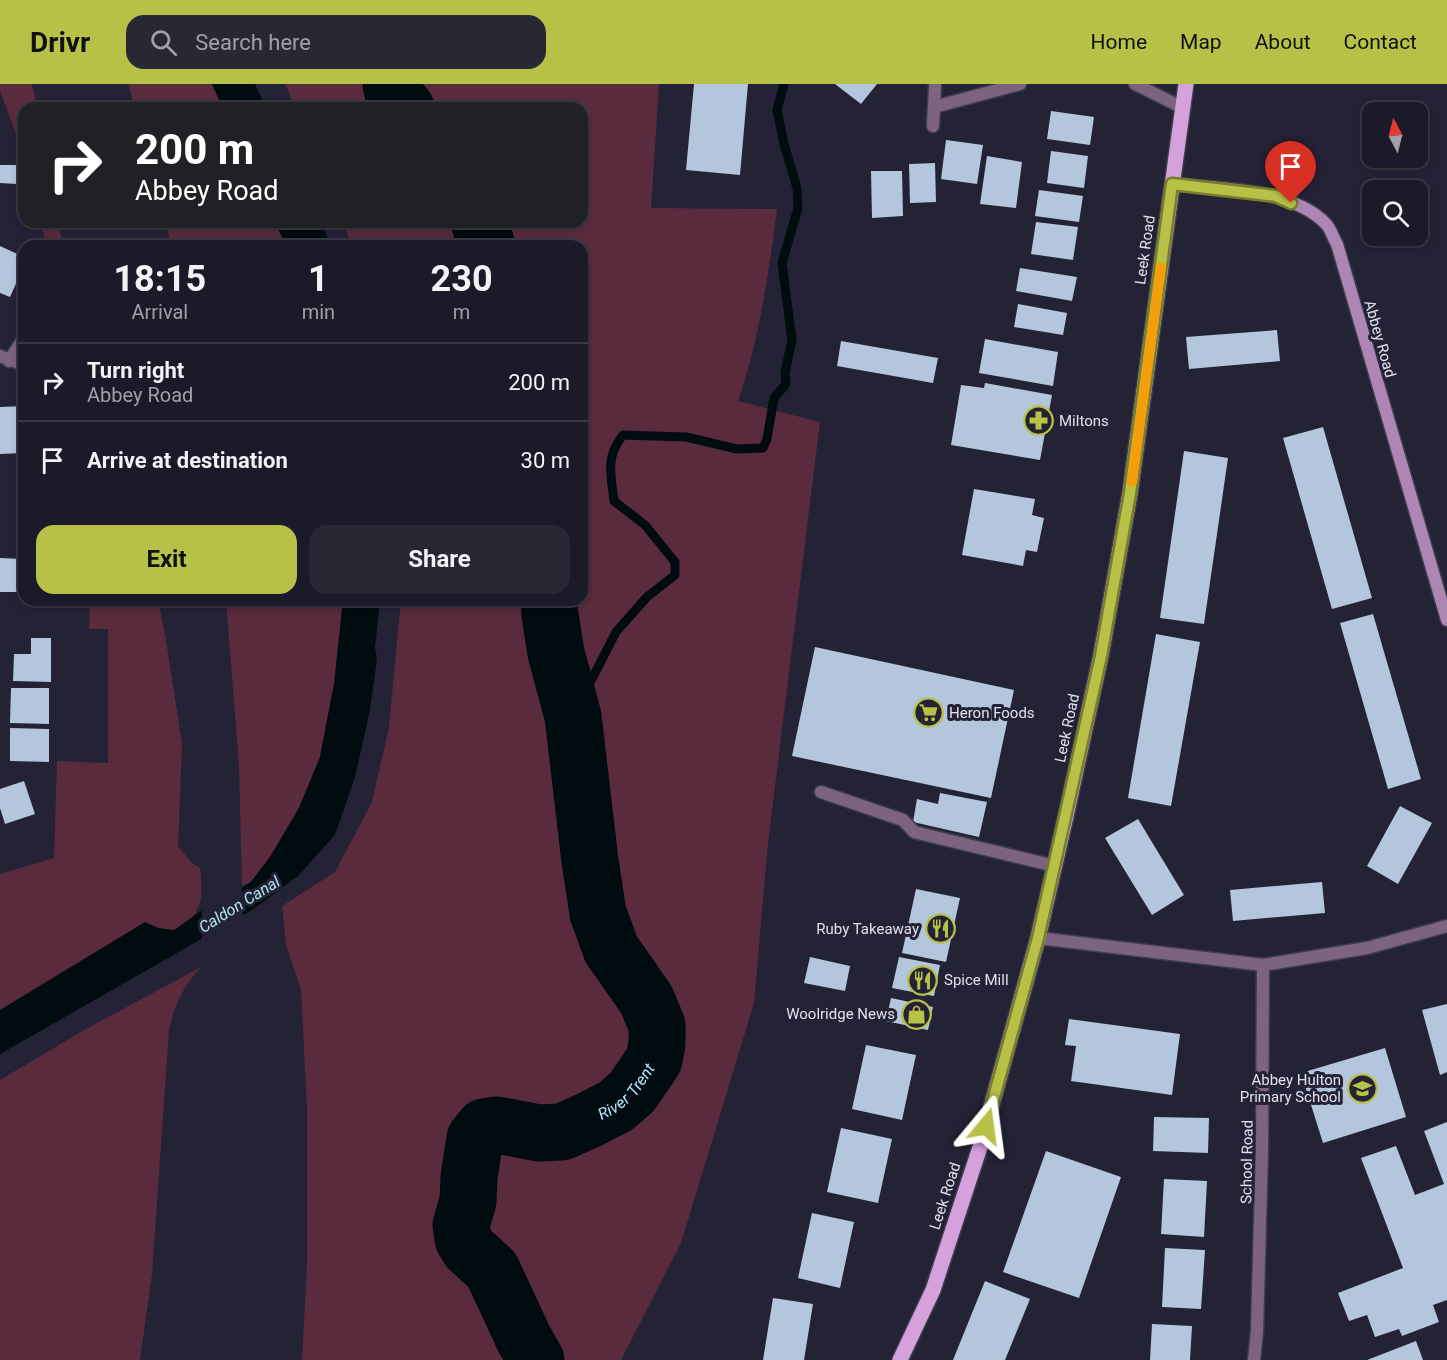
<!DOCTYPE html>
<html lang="en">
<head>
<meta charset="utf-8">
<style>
	:root { --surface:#1b1a28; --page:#282734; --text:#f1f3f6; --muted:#a0a1a8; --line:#393845; --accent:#b8c147 }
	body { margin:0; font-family:Roboto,sans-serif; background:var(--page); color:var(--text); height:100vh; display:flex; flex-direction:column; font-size:22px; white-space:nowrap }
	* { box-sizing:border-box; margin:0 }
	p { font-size:20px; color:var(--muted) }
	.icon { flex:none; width:33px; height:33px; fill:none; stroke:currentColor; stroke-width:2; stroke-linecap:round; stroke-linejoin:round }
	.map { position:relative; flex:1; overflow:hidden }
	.drawer { position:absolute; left:18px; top:156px; width:570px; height:366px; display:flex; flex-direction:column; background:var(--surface); border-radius:18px; box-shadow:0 3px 9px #0003,0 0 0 2px var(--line) }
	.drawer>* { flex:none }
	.top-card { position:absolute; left:18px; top:18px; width:570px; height:126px; border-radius:18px; box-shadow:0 3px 9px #0003,0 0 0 2px var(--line); background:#202124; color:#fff; overflow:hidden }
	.needle { width:39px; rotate:353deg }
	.tools { position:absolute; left:1362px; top:18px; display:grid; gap:12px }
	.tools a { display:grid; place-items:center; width:66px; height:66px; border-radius:12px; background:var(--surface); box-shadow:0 3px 9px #0003,0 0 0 2px var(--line); font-size:30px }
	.pin { position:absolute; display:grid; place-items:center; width:51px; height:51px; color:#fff; margin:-62px -26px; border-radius:50% 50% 50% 0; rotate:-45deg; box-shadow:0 0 6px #0007 }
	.pin .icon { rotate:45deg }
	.me { position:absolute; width:66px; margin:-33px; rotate:16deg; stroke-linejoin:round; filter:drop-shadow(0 0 4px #0008) }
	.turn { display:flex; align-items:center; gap:21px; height:126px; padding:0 18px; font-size:27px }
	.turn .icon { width:78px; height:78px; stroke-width:2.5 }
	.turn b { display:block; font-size:42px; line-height:51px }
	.eta { display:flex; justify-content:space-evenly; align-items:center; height:102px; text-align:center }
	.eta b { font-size:36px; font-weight:700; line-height:42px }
	.button { display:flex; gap:12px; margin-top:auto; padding:12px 18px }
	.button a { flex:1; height:69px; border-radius:18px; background:var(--accent); color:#111; font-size:24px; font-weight:700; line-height:69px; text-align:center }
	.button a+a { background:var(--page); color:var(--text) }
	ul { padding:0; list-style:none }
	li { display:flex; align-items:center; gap:18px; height:78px; padding:0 18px; border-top:2px solid var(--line) }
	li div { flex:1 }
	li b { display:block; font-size:22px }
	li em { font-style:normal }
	header { display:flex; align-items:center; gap:36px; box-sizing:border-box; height:84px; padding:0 30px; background:var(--accent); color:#111 }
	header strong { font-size:28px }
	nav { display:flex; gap:33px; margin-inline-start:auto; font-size:21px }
	.search { width:420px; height:54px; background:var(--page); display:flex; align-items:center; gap:15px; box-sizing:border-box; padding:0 21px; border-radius:18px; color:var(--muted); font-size:22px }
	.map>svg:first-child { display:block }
	.green { fill:#5a2b3d }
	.water { fill:#010c10 }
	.pier { fill:#242235 }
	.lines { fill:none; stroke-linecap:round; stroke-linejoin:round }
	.stream { stroke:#010c10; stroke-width:9 }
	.river { stroke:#010c10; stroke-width:57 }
	.building { fill:#b4c6db }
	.lane-casing { stroke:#3e3d4f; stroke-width:15 }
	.street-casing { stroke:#3e3d4f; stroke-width:15 }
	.secondary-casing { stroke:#3e3d4f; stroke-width:15 }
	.primary-casing { stroke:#3e3d4f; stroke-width:18 }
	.lane { stroke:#7c637f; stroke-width:12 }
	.street { stroke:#7c637f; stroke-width:12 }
	.secondary { stroke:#ae86b3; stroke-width:12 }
	.primary { stroke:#d4a1db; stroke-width:15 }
	.route-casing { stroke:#787d2e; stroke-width:15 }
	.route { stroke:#b8c147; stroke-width:10 }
	.slow { stroke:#f59e0b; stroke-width:10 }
	.labels { text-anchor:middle; stroke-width:6; stroke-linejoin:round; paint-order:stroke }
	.street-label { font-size:15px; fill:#e1e1ee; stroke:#242235 }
	.poi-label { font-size:15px; fill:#e1e1ee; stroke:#242235; text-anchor:start }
	.water-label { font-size:16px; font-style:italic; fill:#b2e7f6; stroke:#242235 }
</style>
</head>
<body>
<header>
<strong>Drivr</strong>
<div class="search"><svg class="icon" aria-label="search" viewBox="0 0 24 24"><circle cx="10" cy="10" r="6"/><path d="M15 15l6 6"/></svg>Search here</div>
<nav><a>Home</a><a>Map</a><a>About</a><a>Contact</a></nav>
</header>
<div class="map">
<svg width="1447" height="1276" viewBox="0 0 1447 1276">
	<rect width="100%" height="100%" fill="#242235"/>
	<!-- green -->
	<path class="green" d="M0,0h32l5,24h-13v47l-24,-64z
		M128,0h84l11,24h-88z
		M285,0h374l-8,124 126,1c-8,63 -18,132 -39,192l82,21 -52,421 -14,160 -73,240 -60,117h-319l5,-95v-157l-6,-119 -15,-44 -4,-39 53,-34 37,-70 17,-75 12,-127h181v-354h-230l-9,-24h239v-114h-286z
		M41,138h17l5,24h-17z
		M165,138h110l11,24h-114z
		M90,516h68l8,40 16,104 -4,102 13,16 9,6c2,21 5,42 -15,56 -4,2 -8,6 -13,6 -9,0 -19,-4 -27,-7l-145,87v-136l54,-16 3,-97 51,2v-134h-19z
		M226,516h117l-9,84 -14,73 -21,51 -29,49 -19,25 -9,4 -3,-121z
		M201,883c-19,22 -25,34 -32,63l-17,244 -12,86h-140v-280l86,-51z"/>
	<!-- water -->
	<path class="water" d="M212,0h43l11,24h-43z
		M275,138h46l10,24h-45z
		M343,516h37l-5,48 2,11 -7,51 -15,67 -20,58 -37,41 -46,34 -252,144v-44l145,-88 13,6 16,2 37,-26 40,-22 19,-25 29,-49 21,-51 14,-73z"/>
	<!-- pier -->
	<path class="pier" d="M242,799l1,36 -41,24v-36z"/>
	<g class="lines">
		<!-- stream -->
		<path class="stream" d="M573,632l43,-84 31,-35 28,-22v-13l-30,-37 -31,-24c-3,-28 -9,-43 9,-66l63,2 51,12 26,-1 4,-9 7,-41 12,-14 -1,-11 7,-33 -10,-77 16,-55 -1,-20 -13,-44 -7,-34 7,-26"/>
		<!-- river -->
		<g class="river">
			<path d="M391,0l2,9 13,15"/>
			<path d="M479,138l8,24"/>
			<path id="s1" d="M536,1276l-12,-21 -32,-69 -23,-21 -6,-10 -2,-14 7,-24 1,-24 6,-39 9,-11 13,-2 42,8 23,-1 27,-12 27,-14 16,-14 22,-32 3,-17v-18l-11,-26 -35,-50 -13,-36 -8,-52 -17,-145 -17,-63 -6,-38 -1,-15"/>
		</g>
	</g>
	<!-- building -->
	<path class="building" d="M694,0h54l-8,91 -54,-5z
		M835,0h42l-16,20z
		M1051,27l43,6 -4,28 -43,-6z
		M946,56l37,5 -6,39 -36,-5z
		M1051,67l37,5 -4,32 -37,-5z
		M987,72l35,6 -6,46 -36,-4z
		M935,79l1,39 -26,1 -1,-39z
		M0,81h17v19l-17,-1z
		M871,87h31l1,45 -31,2z
		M1039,106l44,6 -4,26 -44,-6z
		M1036,138l42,5 -5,33 -42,-6z
		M0,162l24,11v9l-14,31 -10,-4z
		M1020,184l57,9 -5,24 -56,-10z
		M1018,220l49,9 -4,22 -49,-8z
		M1277,246l3,31 -91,8 -3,-32z
		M985,255l73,13 -5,34 -74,-13z
		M841,257l97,17 -5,25 -96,-17z
		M985,299l67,12 -12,65 -89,-15 10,-60 23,3z
		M24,322v47l-24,1v-47z
		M1323,343l49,171 -40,11 -49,-171z
		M1184,367l44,7 -24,166 -44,-6z
		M974,405l61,10 -3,16 12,3 -7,34 -11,-2 -3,16 -61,-11z
		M0,474l24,1v33h-24z
		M1373,530l48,165 -33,10 -48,-166z
		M1156,550l44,8 -29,164 -43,-8z
		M31,554h20v44l-38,-1 1,-27h17z
		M815,563l199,43 -23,108 -199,-42z
		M11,604h38v36l-39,-1z
		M10,644l39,1v33l-39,-1z
		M24,697l11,33 -30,10 -5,-16v-19z
		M940,709l47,9 -8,35 -66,-15 4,-23 21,5z
		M1400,722l32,17 -34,61 -31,-18z
		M1138,735l46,76 -32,20 -47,-77z
		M1322,798l3,31 -92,8 -3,-31z
		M916,805l44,9 -14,64 -44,-9z
		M810,873l40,9 -5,25 -41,-8z
		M899,873l41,8 -6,31 -42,-8z
		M891,914l42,9 -5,23 -42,-9z
		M1447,920v68l-7,3 -18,-65z
		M1069,935l111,15 -8,61 -101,-14 5,-35 -11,-1z
		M866,961l50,10 -14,65 -50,-11z
		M1385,964l21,69 -83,26 -22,-70z
		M1154,1033l55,1 -1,35 -55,-2z
		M1447,1038v178l-14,5 6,17 -37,14 -3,-7 -24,8 -8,-22 -18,6 -11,-28 65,-25 -42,-110 35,-12 19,49 29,-11 -20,-53z
		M841,1044l51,11 -14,64 -51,-11z
		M1046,1067l75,26 -42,121 -76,-26z
		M1164,1095l43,2 -3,56 -43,-3z
		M812,1129l42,9 -14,66 -42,-10z
		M1165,1164l40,2 -4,59 -39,-2z
		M985,1197l45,18 -25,61h-52z
		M773,1214l40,6 -9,56h-41z
		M1152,1240l40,2 -2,34h-40z
		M1416,1257l7,19h-56z"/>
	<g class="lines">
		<defs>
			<path id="lane" d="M821,708l82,28 11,12 141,34"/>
			<path id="street" d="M1135,0l48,24
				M934,23l86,-23
				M933,42l2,-40
				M0,272l24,9
				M9,277l15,-23
				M1038,854l225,27 104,-17 80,-22
				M1254,1276l3,-29 5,-183 1,-183"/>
			<path id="secondary" d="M1172,100c45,4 122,5 154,40 5,5 7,14 11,20l110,376"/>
			<path id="primary" d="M900,1276l33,-70 47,-143 58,-209 28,-122 35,-161 29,-162 56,-409"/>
		</defs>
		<!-- lane casing -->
		<use href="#lane" class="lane-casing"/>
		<!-- street casing -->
		<use href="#street" class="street-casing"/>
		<!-- secondary casing -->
		<use href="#secondary" class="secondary-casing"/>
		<!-- primary casing -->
		<use href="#primary" class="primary-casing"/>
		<!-- lane -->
		<use href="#lane" class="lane"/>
		<!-- street -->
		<use href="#street" class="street"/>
		<!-- secondary -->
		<use href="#secondary" class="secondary"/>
		<!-- primary -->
		<use href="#primary" class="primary"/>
	</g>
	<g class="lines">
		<defs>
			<path id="route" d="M986,1042l52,-188 63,-282 29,-163 42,-309 104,12 15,7"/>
		</defs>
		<!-- route casing -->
		<use href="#route" class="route-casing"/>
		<!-- route -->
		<use href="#route" class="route"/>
		<!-- slow -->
		<path class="slow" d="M1132,398l29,-215"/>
	</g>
	<!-- icons -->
	<defs>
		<symbol id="pharmacy-ring" viewBox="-11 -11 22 22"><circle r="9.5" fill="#242235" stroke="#b8c147" stroke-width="1.5"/><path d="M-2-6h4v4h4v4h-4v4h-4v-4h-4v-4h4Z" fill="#b8c147"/></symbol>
		<symbol id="supermarket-ring" viewBox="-11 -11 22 22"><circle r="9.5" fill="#242235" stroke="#b8c147" stroke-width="1.5"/><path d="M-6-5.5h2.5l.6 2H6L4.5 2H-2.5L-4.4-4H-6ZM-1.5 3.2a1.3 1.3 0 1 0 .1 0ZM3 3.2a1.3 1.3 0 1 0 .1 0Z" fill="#b8c147"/></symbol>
		<symbol id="restaurant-ring" viewBox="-11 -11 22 22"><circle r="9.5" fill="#242235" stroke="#b8c147" stroke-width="1.5"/><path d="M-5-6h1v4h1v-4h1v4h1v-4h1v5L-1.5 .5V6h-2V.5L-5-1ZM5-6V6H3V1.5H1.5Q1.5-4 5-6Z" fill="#b8c147"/></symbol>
		<symbol id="shop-ring" viewBox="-11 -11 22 22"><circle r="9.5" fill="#242235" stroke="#b8c147" stroke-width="1.5"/><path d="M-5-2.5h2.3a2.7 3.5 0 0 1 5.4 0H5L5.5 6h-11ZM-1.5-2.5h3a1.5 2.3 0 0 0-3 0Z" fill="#b8c147"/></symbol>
		<symbol id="school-ring" viewBox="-11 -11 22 22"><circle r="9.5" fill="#242235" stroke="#b8c147" stroke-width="1.5"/><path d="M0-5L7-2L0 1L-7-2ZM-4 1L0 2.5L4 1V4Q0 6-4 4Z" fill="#b8c147"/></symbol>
	</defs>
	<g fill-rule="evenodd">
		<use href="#pharmacy-ring" x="1022" y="320" width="33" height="33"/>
		<use href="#supermarket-ring" x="912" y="612" width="33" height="33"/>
		<use href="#restaurant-ring" x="924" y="828" width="33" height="33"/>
		<use href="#restaurant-ring" x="906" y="880" width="33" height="33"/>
		<use href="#shop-ring" x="900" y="914" width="33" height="33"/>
		<use href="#school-ring" x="1346" y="988" width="33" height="33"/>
	</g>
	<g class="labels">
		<!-- street labels -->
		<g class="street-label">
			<text transform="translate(1145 166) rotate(-82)" y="5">Leek Road</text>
			<text transform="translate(1380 255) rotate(74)" y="5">Abbey Road</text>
			<text transform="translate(1067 644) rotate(-78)" y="5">Leek Road</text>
			<text transform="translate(1247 1078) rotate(-89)" y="5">School Road</text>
			<text transform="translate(945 1112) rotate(-72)" y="5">Leek Road</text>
		</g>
		<!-- poi labels -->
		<g class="poi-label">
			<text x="1059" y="342">Miltons</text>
			<text x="949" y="634">Heron Foods</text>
			<text x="919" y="850" text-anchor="end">Ruby Takeaway</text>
			<text x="944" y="901">Spice Mill</text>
			<text x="895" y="935" text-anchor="end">Woolridge News</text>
			<text x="1341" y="1001" text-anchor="end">Abbey Hulton<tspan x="1341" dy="17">Primary School</tspan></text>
		</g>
		<!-- water labels -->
		<g class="water-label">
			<text transform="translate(239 820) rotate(-32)" y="6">Caldon Canal</text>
			<text dy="6" stroke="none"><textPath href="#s1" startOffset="416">River Trent</textPath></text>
		</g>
	</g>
</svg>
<div class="tools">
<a><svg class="needle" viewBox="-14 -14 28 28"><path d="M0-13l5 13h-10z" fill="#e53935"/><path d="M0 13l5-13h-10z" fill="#a0a1a8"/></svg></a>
<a><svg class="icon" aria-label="search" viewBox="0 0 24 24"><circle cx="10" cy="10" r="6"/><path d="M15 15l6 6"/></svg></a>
</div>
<div class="pin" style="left:1291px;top:119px;background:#d93025"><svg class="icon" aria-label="arrive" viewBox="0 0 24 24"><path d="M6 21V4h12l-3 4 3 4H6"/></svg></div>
<svg class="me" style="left:986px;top:1042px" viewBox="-20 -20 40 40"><path d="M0-17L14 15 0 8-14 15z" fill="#b8c147" stroke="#fff" stroke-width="4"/></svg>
<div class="top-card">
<div class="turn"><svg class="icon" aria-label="right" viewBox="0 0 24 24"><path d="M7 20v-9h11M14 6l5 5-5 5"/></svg><div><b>200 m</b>Abbey Road</div></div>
</div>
<section class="drawer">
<div class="eta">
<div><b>18:15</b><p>Arrival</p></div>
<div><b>1</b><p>min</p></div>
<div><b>230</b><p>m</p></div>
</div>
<ul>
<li><svg class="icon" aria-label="right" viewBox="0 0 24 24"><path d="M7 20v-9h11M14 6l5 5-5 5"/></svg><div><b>Turn right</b><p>Abbey Road</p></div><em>200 m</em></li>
<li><svg class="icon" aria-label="arrive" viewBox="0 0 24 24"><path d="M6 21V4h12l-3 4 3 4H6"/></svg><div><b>Arrive at destination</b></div><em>30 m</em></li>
</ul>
<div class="button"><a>Exit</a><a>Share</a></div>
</section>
</div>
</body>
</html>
